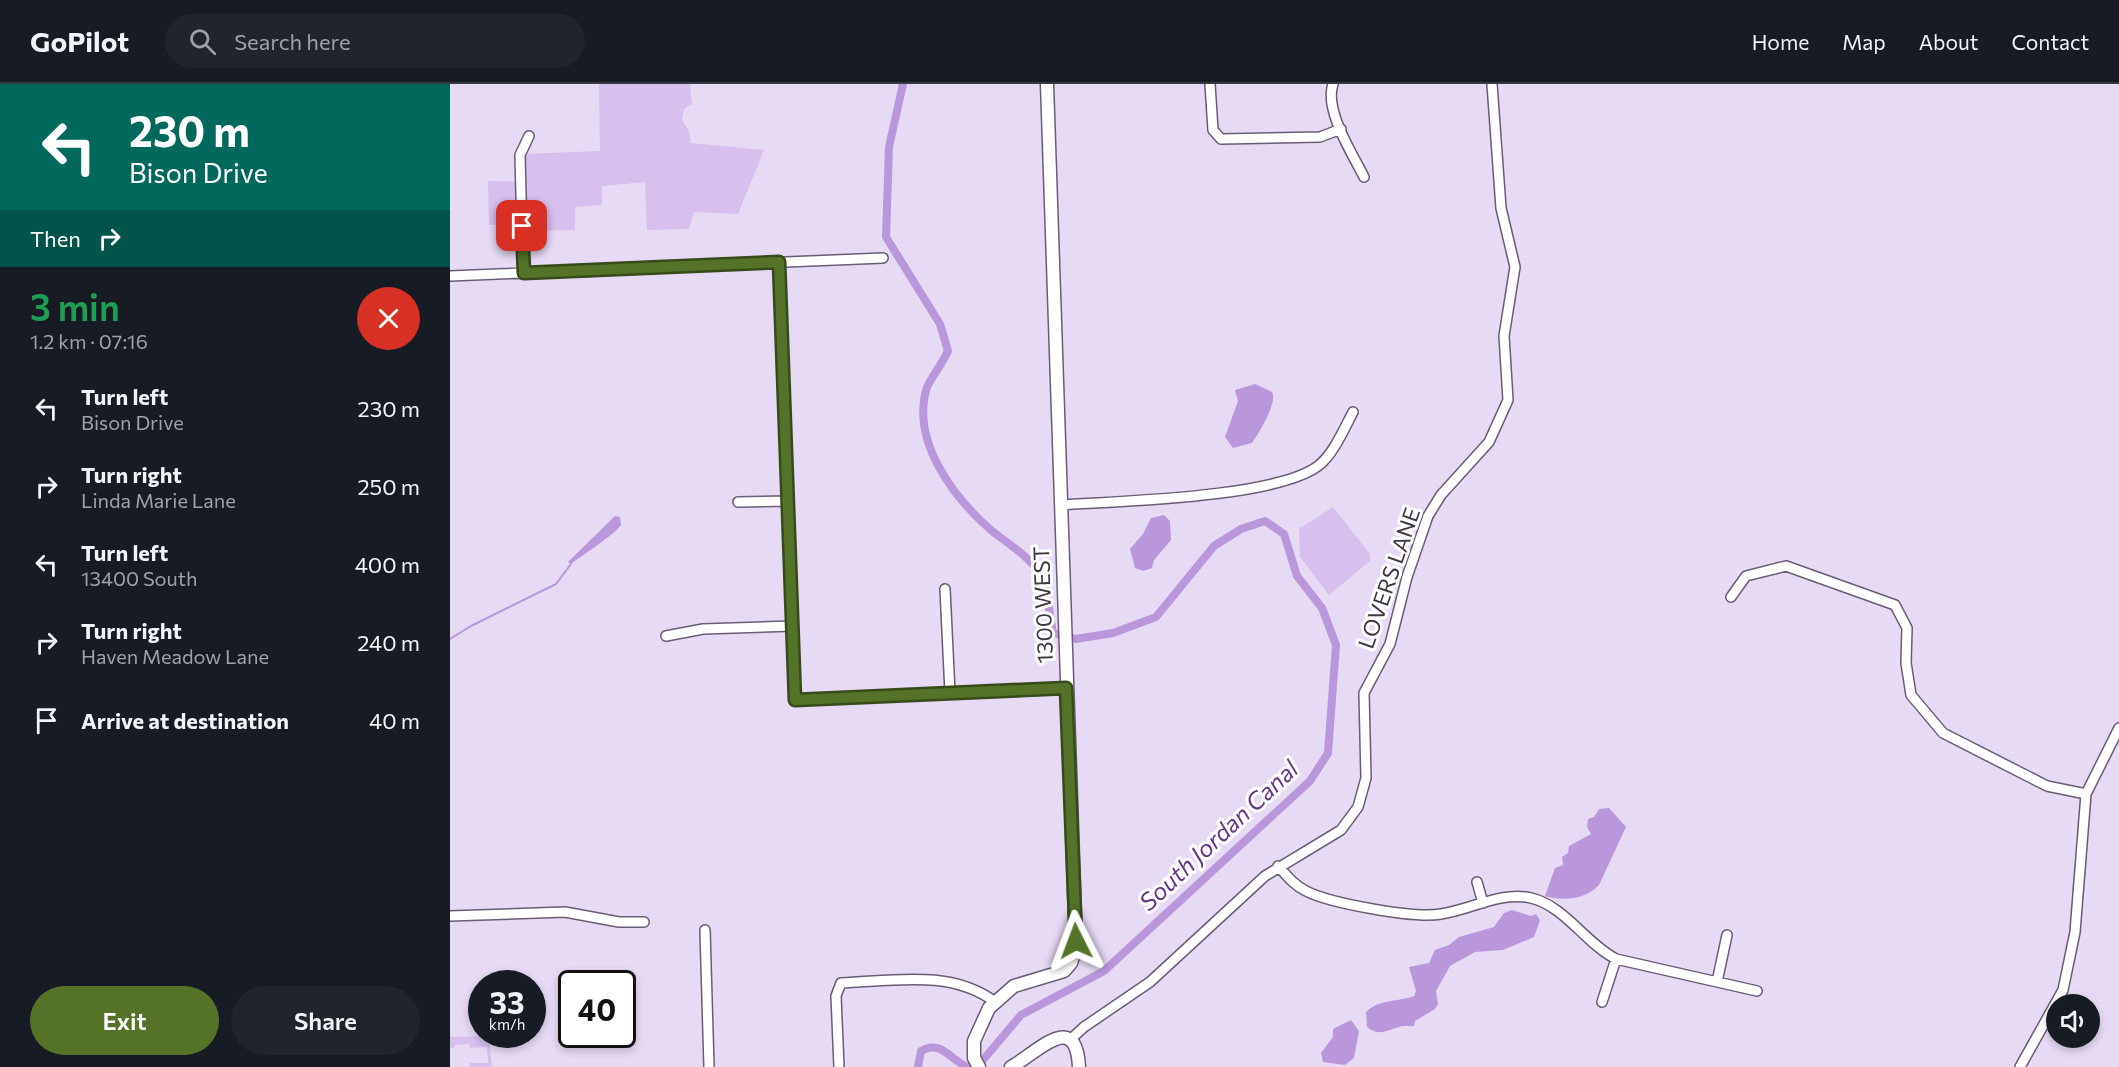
<!DOCTYPE html>
<html lang="en">
<head>
<meta charset="utf-8">
<style>
	:root { --surface:#171b24; --page:#20242c; --text:#f1f3f6; --muted:#9ea1a6; --line:#363941; --accent:#557328 }
	body { margin:0; font-family:Commissioner,sans-serif; background:var(--page); color:var(--text); height:100vh; display:flex; flex-direction:column; font-size:22px; white-space:nowrap }
	* { box-sizing:border-box; margin:0 }
	p { font-size:20px; color:var(--muted) }
	.icon { flex:none; width:33px; height:33px; fill:none; stroke:currentColor; stroke-width:2; stroke-linecap:round; stroke-linejoin:round }
	.map { position:relative; flex:1; overflow:hidden }
	.side { display:flex; flex-direction:column; background:var(--surface); width:450px }
	.side>* { flex:none }
	.top-card { background:#00695c; color:#fff; overflow:hidden }
	.tools { position:absolute; left:1596px; top:910px; display:grid; gap:12px }
	.tools a { display:grid; place-items:center; width:54px; height:54px; border-radius:50%; background:var(--surface); box-shadow:0 3px 9px #0003; font-size:30px }
	.speed { position:absolute; left:18px; top:886px; display:flex; gap:12px; font-size:30px; font-weight:700; text-align:center }
	.speed>* { display:grid; place-content:center; width:78px; height:78px; border-radius:50%; background:var(--surface); box-shadow:0 3px 9px #0003; line-height:1 }
	.speed small { font-size:15px; font-weight:400 }
	.speed .limit { border:3px solid #111; border-radius:9px; background:#fff; color:#111 }
	.pin { position:absolute; display:grid; place-items:center; width:51px; height:51px; color:#fff; margin:-26px; border-radius:12px; box-shadow:0 3px 9px #0006 }
	.me { position:absolute; width:66px; margin:-33px; rotate:357deg; stroke-linejoin:round; filter:drop-shadow(0 0 4px #0008) }
	.turn { display:flex; align-items:center; gap:21px; height:126px; padding:0 30px; font-size:27px }
	.turn .icon { width:78px; height:78px; stroke-width:2.5 }
	.turn b { display:block; font-size:42px; line-height:51px }
	.then { display:flex; align-items:center; height:57px; padding:0 30px; background:#0003; gap:12px; font-size:22px }
	.round { display:grid; place-items:center; flex:none; width:63px; height:63px; border-radius:32px; background:var(--page) }
	.headline { display:flex; align-items:center; justify-content:space-between; height:102px; padding:0 30px }
	h1 { font-size:36px; font-weight:600; line-height:45px; color:#1e9e55 }
	.action { display:flex; gap:12px; margin-top:auto; padding:12px 30px }
	.action a { flex:1; height:69px; border-radius:36px; background:var(--accent); color:#fff; font-size:24px; font-weight:600; line-height:69px; text-align:center }
	.action a+a { background:var(--page); color:var(--text) }
	ul { padding:0; list-style:none }
	li { display:flex; align-items:center; gap:18px; height:78px; padding:0 30px }
	li div { flex:1 }
	li b { display:block; font-size:22px }
	li em { font-style:normal }
	header { display:flex; align-items:center; gap:36px; box-sizing:border-box; height:84px; padding:0 30px; background:var(--surface); border-bottom:2px solid var(--line) }
	header strong { font-size:28px }
	nav { display:flex; gap:33px; margin-inline-start:auto; font-size:21px }
	.search { width:420px; height:54px; background:var(--page); display:flex; align-items:center; gap:15px; box-sizing:border-box; padding:0 21px; border-radius:33px; color:var(--muted); font-size:22px }
	main { display:flex; flex:1; min-height:0 }
	.map>svg:first-child { display:block }
	.green { fill:#d7bfee }
	.water { fill:#ba96db }
	.lines { fill:none; stroke-linecap:round; stroke-linejoin:round }
	.stream { stroke:#ba96db; stroke-width:2 }
	.canal { stroke:#ba96db; stroke-width:8 }
	.street-casing { stroke:#695d74; stroke-width:12 }
	.secondary-casing { stroke:#695d74; stroke-width:15 }
	.street { stroke:#fff; stroke-width:9 }
	.secondary { stroke:#fff; stroke-width:12 }
	.route-casing { stroke:#374b1a; stroke-width:15 }
	.route { stroke:#557328; stroke-width:10 }
	.labels { text-anchor:middle; stroke-width:6; stroke-linejoin:round; paint-order:stroke }
	.street-label { font-size:22px; fill:#3e3943; stroke:#fff }
	.water-label { font-size:24px; font-style:italic; fill:#643587; stroke:#fff }
</style>
</head>
<body>
<header>
<strong>GoPilot</strong>
<div class="search"><svg class="icon" aria-label="search" viewBox="0 0 24 24"><circle cx="10" cy="10" r="6"/><path d="M15 15l6 6"/></svg>Search here</div>
<nav><a>Home</a><a>Map</a><a>About</a><a>Contact</a></nav>
</header>
<main>
<section class="side">
<div class="top-card">
<div class="turn"><svg class="icon" aria-label="left" viewBox="0 0 24 24"><path d="M17 20v-9H6M10 6l-5 5 5 5"/></svg><div><b>230 m</b>Bison Drive</div></div>
<div class="then">Then<svg class="icon" aria-label="right" viewBox="0 0 24 24"><path d="M7 20v-9h11M14 6l5 5-5 5"/></svg></div>
</div>
<div class="headline"><div><h1>3 min</h1><p>1.2 km · 07:16</p></div><a class="round" style="background:#d93025;color:#fff"><svg class="icon" aria-label="close" viewBox="0 0 24 24"><path d="M6 6l12 12M18 6L6 18"/></svg></a></div>
<ul>
<li><svg class="icon" aria-label="left" viewBox="0 0 24 24"><path d="M17 20v-9H6M10 6l-5 5 5 5"/></svg><div><b>Turn left</b><p>Bison Drive</p></div><em>230 m</em></li>
<li><svg class="icon" aria-label="right" viewBox="0 0 24 24"><path d="M7 20v-9h11M14 6l5 5-5 5"/></svg><div><b>Turn right</b><p>Linda Marie Lane</p></div><em>250 m</em></li>
<li><svg class="icon" aria-label="left" viewBox="0 0 24 24"><path d="M17 20v-9H6M10 6l-5 5 5 5"/></svg><div><b>Turn left</b><p>13400 South</p></div><em>400 m</em></li>
<li><svg class="icon" aria-label="right" viewBox="0 0 24 24"><path d="M7 20v-9h11M14 6l5 5-5 5"/></svg><div><b>Turn right</b><p>Haven Meadow Lane</p></div><em>240 m</em></li>
<li><svg class="icon" aria-label="arrive" viewBox="0 0 24 24"><path d="M6 21V4h12l-3 4 3 4H6"/></svg><div><b>Arrive at destination</b></div><em>40 m</em></li>
</ul>
<div class="action"><a>Exit</a><a>Share</a></div>
</section>
<div class="map">
<svg width="1669" height="983" viewBox="0 0 1669 983">
	<rect width="100%" height="100%" fill="#e7daf5"/>
	<!-- green -->
	<path class="green" d="M149,0h91l2,20 -8,5 -2,11 7,11 2,12 73,7 -26,64 -44,-2 -5,17 -42,1 -2,-48 -43,4v19l-27,2v23l-47,1v-7l-39,1 -1,-44 39,1 -2,-28 75,-3z
		M883,423l37,47v7l-41,34 -29,-38 -1,-28z
		M36,952l3,3 3,28h-22v-4h18l-1,-16 -17,1 -1,-4 -14,1 -1,3h-4v-11z"/>
	<!-- water -->
	<path class="water" d="M805,300l17,8c6,10 -13,41 -20,51l-19,5 -8,-11 13,-36 -3,-11z
		M714,431l6,6 1,19 -17,20 -2,8 -9,3 -8,-3 -5,-19 13,-15 8,-16z
		M165,432l5,1 1,8c-7,10 -37,29 -50,39l-3,-2z
		M1159,724l17,19 -27,58c-14,15 -36,16 -54,11l10,-28 8,-3 -1,-8 6,-4 1,-7 22,-12 -4,-7 1,-8 6,-2 5,-8z
		M1062,826l19,6 5,-2 4,6 -6,17 -31,13 -28,2 -25,14 -14,25 2,13 -3,5 -20,12 -1,5c-5,1 -10,-1 -15,1 -12,3 -20,10 -32,0l-1,-15c13,-13 33,-10 48,-16l2,-5 -7,-24 20,-4 6,-13 14,-5 10,-8 35,-10 10,-14z
		M901,936l8,11 -5,27 -9,7 -22,-3 -2,-9 12,-16v-8z"/>
	<g class="lines">
		<!-- stream -->
		<path class="stream" d="M0,555l21,-13 85,-42 15,-20"/>
		<!-- canal -->
		<path class="canal" d="M453,0l-14,63 -3,90 54,87 8,27c-5,11 -18,29 -21,36 -17,54 27,111 65,144 15,12 38,26 48,43 7,12 10,44 13,59l23,6 37,-6 43,-16 58,-71 27,-17 24,-8 19,13 13,42 25,32 14,37 -8,108 -18,28 -206,190 -83,44 -38,45
			M468,983l3,-16c19,-12 30,9 46,16"/>
		<defs>
			<path id="street" d="M760,0l3,46 8,9 99,-2 21,-8
				M883,0c-9,26 19,69 31,93
				M329,179l16,437 271,-11
				M73,190l-3,-119 9,-19
				M0,192l433,-18
				M288,418l50,-1
				M611,421c57,-4 214,-7 257,-39 15,-11 26,-37 35,-54
				M495,505l5,104
				M1281,513l15,-21 40,-10 109,39 12,23 -1,35 5,32 32,38 104,53 39,8
				M216,552l37,-7 89,-3
				M828,782c9,10 16,19 28,25 23,12 109,28 135,23 29,-4 60,-23 90,-16 34,8 54,45 85,61l141,32
				M1027,798l6,21
				M0,832l115,-4 54,10h25
				M255,846l4,137
				M1267,898l10,-47
				M1152,918l14,-43
				M621,955l13,-12 66,-45 115,-106 76,-46 17,-23 8,-29 -2,-85 26,-49 17,-67 21,-61 13,-21 48,-53 19,-42 -4,-64 11,-69 -14,-59 -9,-124
				M389,983l-3,-71 5,-13c52,-2 110,-14 154,19
				M1570,983l43,-77 12,-58 11,-138 33,-66"/>
			<path id="secondary" d="M529,983l-5,-9v-17l15,-33 25,-22 50,-15 7,-8 5,-15 -29,-864
				M561,983c26,-14 65,-59 68,0"/>
		</defs>
		<!-- street casing -->
		<use href="#street" class="street-casing"/>
		<!-- secondary casing -->
		<use href="#secondary" class="secondary-casing"/>
		<!-- street -->
		<use href="#street" class="street"/>
		<!-- secondary -->
		<use href="#secondary" class="secondary"/>
	</g>
	<g class="lines">
		<defs>
			<path id="route" d="M72,142l2,47 255,-11 16,438 271,-12 10,253"/>
		</defs>
		<!-- route casing -->
		<use href="#route" class="route-casing"/>
		<!-- route -->
		<use href="#route" class="route"/>
	</g>
	<g class="labels">
		<!-- street labels -->
		<g class="street-label">
			<text transform="translate(939 494) rotate(-71)" y="8">LOVERS LANE</text>
			<text transform="translate(593 521) rotate(-92)" y="8">1300 WEST</text>
		</g>
		<!-- water labels -->
		<g class="water-label">
			<text transform="translate(769 752) rotate(-43)" y="8">South Jordan Canal</text>
		</g>
	</g>
</svg>
<div class="tools">
<a><svg class="icon" aria-label="sound" viewBox="0 0 24 24"><path d="M4 9h4l5-4v14l-5-4H4zM17 9q2 3 0 6"/></svg></a>
</div>
<div class="speed"><div>33<small>km/h</small></div><div class="limit">40</div></div>
<div class="pin" style="left:72px;top:142px;background:#d93025"><svg class="icon" aria-label="arrive" viewBox="0 0 24 24"><path d="M6 21V4h12l-3 4 3 4H6"/></svg></div>
<svg class="me" style="left:626px;top:857px" viewBox="-20 -20 40 40"><path d="M0-17L14 15 0 8-14 15z" fill="#557328" stroke="#fff" stroke-width="4"/></svg>
</div>
</main>
</body>
</html>
